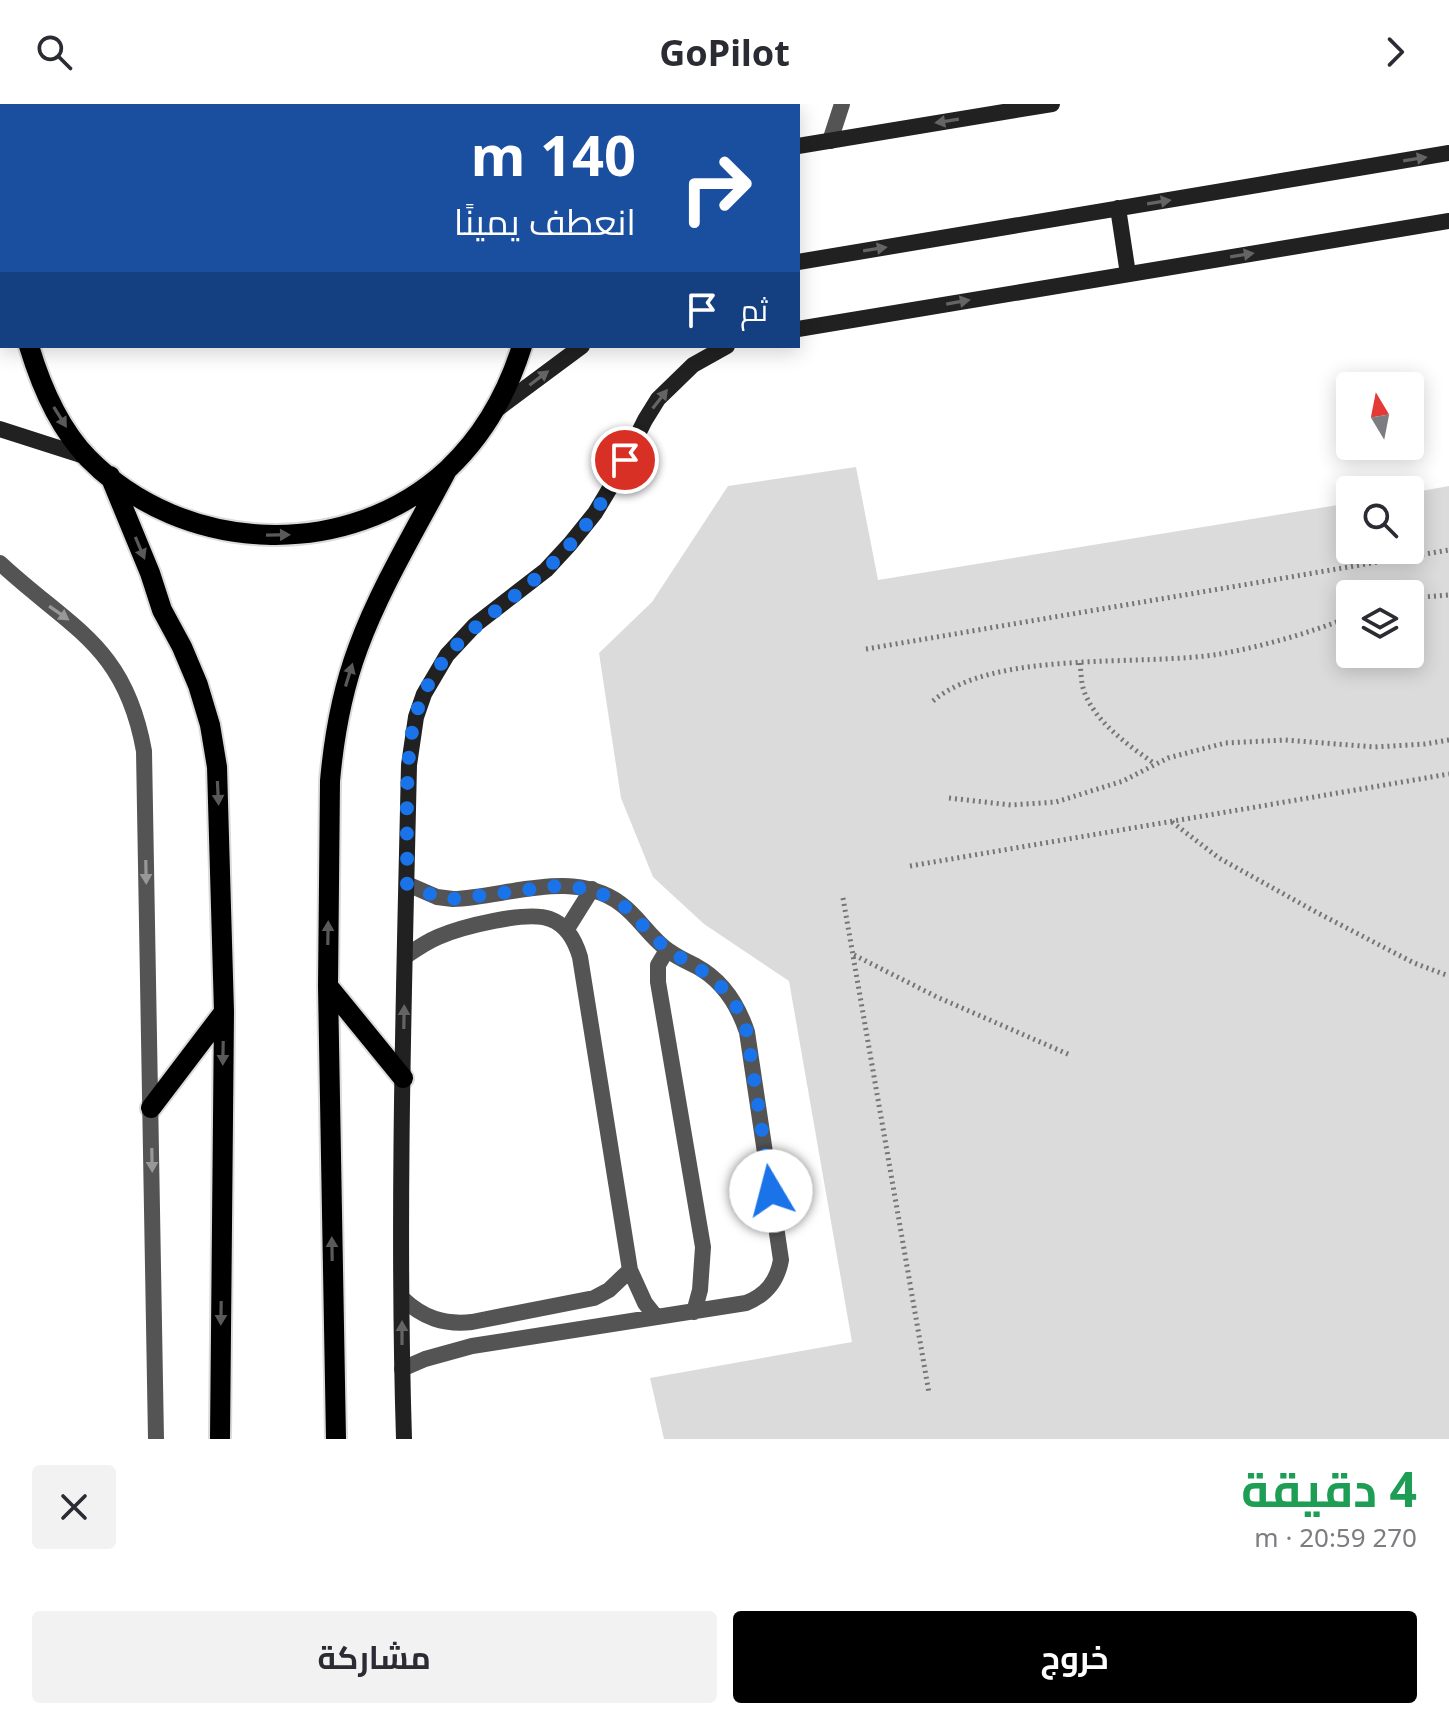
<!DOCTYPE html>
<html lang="ar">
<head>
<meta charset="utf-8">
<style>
	:root { --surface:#fff; --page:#f2f2f3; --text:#2b2b33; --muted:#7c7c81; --accent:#000 }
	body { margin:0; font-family:"Noto Sans",Cairo,sans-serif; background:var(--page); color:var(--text); direction:rtl; height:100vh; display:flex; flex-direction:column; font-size:30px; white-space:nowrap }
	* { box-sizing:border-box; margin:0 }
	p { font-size:26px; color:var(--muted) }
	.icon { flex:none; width:44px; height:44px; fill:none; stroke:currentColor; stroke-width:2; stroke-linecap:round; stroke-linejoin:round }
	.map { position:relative; height:1335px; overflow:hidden; direction:ltr }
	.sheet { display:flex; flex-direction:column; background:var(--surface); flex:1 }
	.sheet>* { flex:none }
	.banner { position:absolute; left:0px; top:0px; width:800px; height:244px; box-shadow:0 4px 20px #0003; direction:rtl; background:#1a4fa0; color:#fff; overflow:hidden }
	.needle { width:52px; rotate:350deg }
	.controls { position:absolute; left:1336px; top:268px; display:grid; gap:16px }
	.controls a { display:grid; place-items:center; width:88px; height:88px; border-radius:8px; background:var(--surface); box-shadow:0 4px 20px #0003; font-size:40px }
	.pin { position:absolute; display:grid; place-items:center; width:68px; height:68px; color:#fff; margin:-34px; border:4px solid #fff; border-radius:50%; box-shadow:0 2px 8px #0007 }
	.me { position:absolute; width:88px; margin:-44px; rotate:352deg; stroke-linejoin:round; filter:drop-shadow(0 0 6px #0008) }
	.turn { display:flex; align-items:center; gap:28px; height:168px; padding:0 32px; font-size:36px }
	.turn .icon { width:104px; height:104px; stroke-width:2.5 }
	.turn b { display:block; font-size:56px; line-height:68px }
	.then { display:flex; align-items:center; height:76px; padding:0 32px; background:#0003; gap:16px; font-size:30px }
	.round { display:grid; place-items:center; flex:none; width:84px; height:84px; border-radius:8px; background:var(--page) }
	.headline { display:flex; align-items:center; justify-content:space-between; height:136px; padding:0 32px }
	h1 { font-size:48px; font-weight:700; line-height:60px; color:#1e9e55 }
	.action { display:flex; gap:16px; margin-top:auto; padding:16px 32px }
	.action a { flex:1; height:92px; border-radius:8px; background:var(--accent); color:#fff; font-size:32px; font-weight:700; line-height:92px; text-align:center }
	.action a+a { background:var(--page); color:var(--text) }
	header { display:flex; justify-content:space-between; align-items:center; height:104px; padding:0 32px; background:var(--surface); font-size:36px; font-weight:700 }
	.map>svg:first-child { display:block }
	.green { fill:#dbdbdb; fill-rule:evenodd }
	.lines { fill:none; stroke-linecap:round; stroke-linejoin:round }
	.primary-casing { stroke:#dbdbdb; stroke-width:24 }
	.path { stroke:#767676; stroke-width:5; stroke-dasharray:2 4; stroke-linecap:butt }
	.lane { stroke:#545454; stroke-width:16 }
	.street { stroke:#545454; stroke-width:16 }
	.secondary { stroke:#212121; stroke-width:16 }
	.primary { stroke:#000; stroke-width:20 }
	.oneway { fill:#646464 }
	.oneway2 { fill:#595959 }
	.oneway3 { fill:#989898 }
	.route { stroke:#1a73e8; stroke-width:14; stroke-dasharray:0 25.2 }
</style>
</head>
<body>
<header><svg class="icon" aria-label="forward" viewBox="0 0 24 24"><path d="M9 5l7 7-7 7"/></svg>GoPilot<svg class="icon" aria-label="search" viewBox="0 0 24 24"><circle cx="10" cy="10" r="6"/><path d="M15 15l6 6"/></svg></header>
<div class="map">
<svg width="1449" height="1335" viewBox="0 0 1449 1335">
	<rect width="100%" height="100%" fill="#fff"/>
	<!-- green -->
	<path class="green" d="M856,363l22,113 472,-77v47h60v-57l39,-7v953h-785l-14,-61 202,-36 -63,-361 -85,-57 -51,-47 -32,-79 -22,-145 53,-51 76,-116zM1350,490h60v60h-60z"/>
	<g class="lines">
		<defs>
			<path id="primary" d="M459,0l2,2
				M91,2l2,-2
				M29,242c12,40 30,82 59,112 95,97 260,104 360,11 36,-34 59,-75 74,-123
				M110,372l40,97 12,37 20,37 16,38 12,40 7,42 7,245 -4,427
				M328,882l75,92
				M151,1004l73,-96
				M336,1335l-8,-453 2,-205c4,-45 12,-90 28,-133 23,-62 58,-119 89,-178"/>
		</defs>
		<!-- primary casing -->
		<use href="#primary" class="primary-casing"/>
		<!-- path -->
		<path class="path" d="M1410,494l39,-3
			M866,545l583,-99
			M1080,559c1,8 1,17 3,25 10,33 45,57 72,76
			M933,597c61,-52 209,-34 287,-47 44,-8 89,-21 130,-37
			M949,694l62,7 45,-3 67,-21 45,-23 57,-15 60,-3 90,7 50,-3 24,-4
			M1172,718l47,36 97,54 98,51 35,13
			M910,762l539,-92
			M843,794l86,495
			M854,851l83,42 133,58"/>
		<!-- lane -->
		<path class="lane" d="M830,37l12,-37
			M567,825l25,-40
			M667,846l-9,15v17l45,265 -3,43 -6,22
			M406,852c10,-7 20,-14 32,-19 23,-10 89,-27 112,-18 17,6 25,21 30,38l50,313 15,33 11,14
			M402,1194c21,20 42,27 70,24l122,-24 15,-8 21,-20
			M402,1265l23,-10 47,-13 274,-43c20,-8 31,-21 35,-43l-34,-228c-9,-27 -25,-52 -51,-66 -10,-5 -19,-9 -27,-15 -19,-13 -30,-34 -48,-47 -48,-36 -114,-7 -168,-5l-16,-2 -30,-13"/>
		<!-- street -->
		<path class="street" d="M0,459c71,66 125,82 144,188l12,688"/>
		<!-- secondary -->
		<path class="secondary" d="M798,42l254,-42
			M1118,104l10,66
			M0,114l2,-1
			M798,158l651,-109
			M798,225l651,-108
			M496,306l86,-64
			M0,325l87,28
			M404,1335c-7,-224 0,-450 5,-674l7,-48 8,-23 23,-39 28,-30 71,-55 24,-26 25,-31 21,-35 29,-58 13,-21 35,-34 34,-19"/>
		<!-- primary -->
		<use href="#primary" class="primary"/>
	</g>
	<!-- one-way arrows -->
	<defs><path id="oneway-solid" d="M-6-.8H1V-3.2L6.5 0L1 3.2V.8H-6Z" transform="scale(2)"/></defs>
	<g class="oneway">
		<use href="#oneway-solid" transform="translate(947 17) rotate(171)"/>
		<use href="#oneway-solid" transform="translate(1415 55) rotate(-9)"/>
		<use href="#oneway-solid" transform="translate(1159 98) rotate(-9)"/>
		<use href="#oneway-solid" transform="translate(875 145) rotate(-9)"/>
		<use href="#oneway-solid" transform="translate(1242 151) rotate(-9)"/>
		<use href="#oneway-solid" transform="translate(958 198) rotate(-10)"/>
		<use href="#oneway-solid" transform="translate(539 274) rotate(-37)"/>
		<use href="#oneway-solid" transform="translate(660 295) rotate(-52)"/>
		<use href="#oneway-solid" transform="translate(404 913) rotate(-89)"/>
		<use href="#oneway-solid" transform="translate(402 1229) rotate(-90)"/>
	</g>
	<g class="oneway2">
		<use href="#oneway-solid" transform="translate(60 313) rotate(58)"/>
		<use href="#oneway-solid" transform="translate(278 431) rotate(-1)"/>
		<use href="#oneway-solid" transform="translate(140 444) rotate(67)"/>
		<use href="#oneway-solid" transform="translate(349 571) rotate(-73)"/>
		<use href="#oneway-solid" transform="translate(218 689) rotate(87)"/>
		<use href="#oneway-solid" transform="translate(328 829) rotate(-89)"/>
		<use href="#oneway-solid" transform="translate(223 949) rotate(91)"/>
		<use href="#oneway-solid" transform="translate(332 1145) rotate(-91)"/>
		<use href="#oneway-solid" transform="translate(221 1209) rotate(91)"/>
	</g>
	<g class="oneway3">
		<use href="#oneway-solid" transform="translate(59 509) rotate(35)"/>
		<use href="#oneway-solid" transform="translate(146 768) rotate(89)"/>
		<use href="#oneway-solid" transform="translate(152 1056) rotate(89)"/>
	</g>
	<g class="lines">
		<!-- route -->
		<path class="route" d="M625,356c-20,41 -47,81 -82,112 -53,48 -103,68 -127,142 -13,46 -8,121 -9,170l30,13 16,2 104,-13 35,3 31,16 44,45 30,17 22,17 17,22 11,26 24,159"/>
	</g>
</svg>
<div class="controls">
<a><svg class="needle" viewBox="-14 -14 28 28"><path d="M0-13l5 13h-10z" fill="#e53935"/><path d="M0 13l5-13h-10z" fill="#7c7c81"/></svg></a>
<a><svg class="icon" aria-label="search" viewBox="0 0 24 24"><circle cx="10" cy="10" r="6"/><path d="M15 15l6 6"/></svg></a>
<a><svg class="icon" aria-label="layers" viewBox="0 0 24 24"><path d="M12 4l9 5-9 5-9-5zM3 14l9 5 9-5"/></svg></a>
</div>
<div class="pin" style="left:625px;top:356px;background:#d93025"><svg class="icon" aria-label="arrive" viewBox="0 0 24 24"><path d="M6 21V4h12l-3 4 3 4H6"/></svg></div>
<svg class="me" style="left:771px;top:1087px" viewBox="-20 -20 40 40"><circle r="19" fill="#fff"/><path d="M0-13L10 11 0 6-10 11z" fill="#1a73e8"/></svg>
<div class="banner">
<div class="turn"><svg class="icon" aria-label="right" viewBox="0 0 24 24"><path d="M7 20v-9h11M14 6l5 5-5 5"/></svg><div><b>140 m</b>انعطف يمينًا</div></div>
<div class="then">ثم<svg class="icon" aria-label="arrive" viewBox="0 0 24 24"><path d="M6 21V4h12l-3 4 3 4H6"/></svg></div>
</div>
</div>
<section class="sheet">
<div class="headline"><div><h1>4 دقيقة</h1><p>270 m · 20:59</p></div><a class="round"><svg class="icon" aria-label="close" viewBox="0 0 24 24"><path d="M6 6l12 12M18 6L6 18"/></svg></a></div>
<div class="action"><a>خروج</a><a>مشاركة</a></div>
</section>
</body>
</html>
